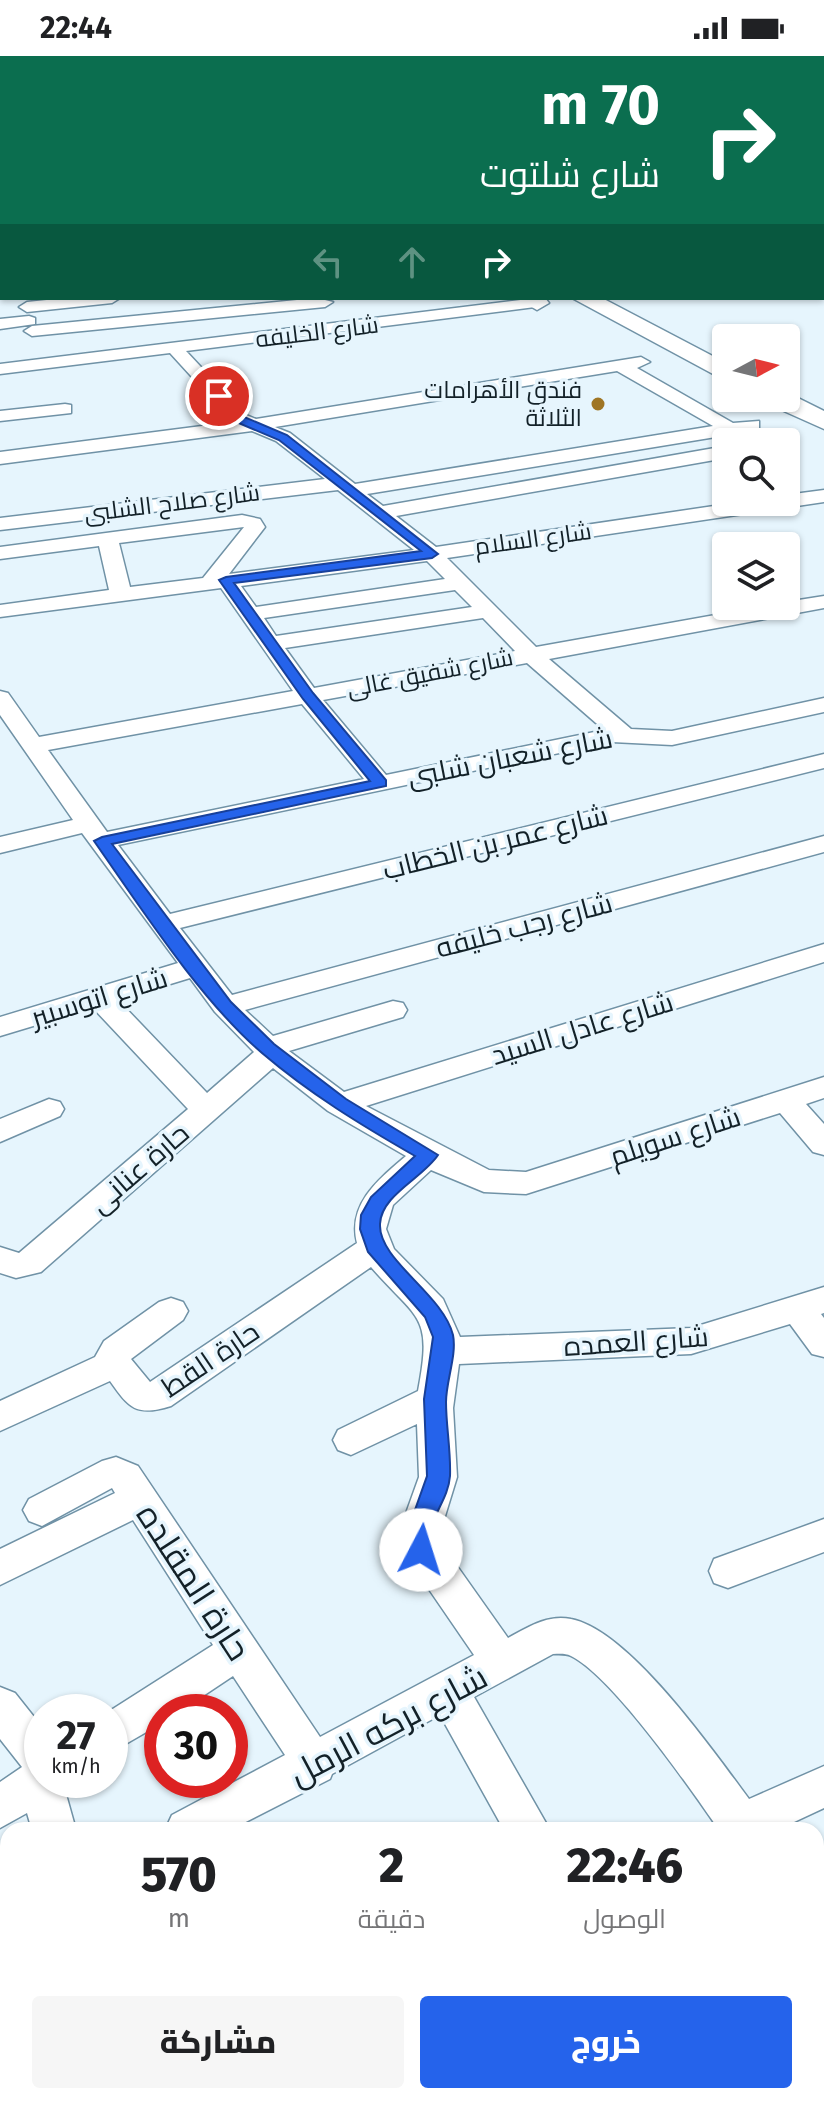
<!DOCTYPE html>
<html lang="ar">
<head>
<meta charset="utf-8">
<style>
	:root { --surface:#fff; --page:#f6f6f6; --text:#202124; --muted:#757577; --accent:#2563eb }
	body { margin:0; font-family:"Fira Sans",Cairo,sans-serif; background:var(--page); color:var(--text); direction:rtl; height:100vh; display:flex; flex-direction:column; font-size:30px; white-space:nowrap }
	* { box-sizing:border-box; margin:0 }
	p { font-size:26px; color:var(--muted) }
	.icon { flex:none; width:44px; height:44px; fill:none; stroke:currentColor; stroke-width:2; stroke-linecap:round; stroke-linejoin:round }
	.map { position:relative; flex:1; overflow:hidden; direction:ltr }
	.side { position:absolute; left:0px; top:1766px; width:824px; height:282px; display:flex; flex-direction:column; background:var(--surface); border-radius:24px 24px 0 0; box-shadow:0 2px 6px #0004; direction:rtl }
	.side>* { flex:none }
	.guide { position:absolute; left:0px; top:0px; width:824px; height:244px; box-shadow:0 2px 6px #0004; direction:rtl; background:#0b6e4f; color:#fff; overflow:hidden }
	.needle { width:52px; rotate:83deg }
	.tools { position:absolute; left:712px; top:268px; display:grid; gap:16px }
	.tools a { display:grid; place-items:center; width:88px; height:88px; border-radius:8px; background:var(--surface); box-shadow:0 2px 6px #0004; font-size:40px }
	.speed { position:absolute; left:24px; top:1638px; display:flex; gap:16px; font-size:40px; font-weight:700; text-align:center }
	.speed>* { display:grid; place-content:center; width:104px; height:104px; border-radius:50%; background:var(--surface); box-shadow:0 2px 6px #0004; line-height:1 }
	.speed small { font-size:20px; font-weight:400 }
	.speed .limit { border:12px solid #d22; background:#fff; color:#111 }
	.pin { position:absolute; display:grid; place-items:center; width:68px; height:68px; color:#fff; margin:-34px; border:4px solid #fff; border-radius:50%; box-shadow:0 2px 8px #0007 }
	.me { position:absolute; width:88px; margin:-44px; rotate:5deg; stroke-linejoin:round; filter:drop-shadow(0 0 6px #0008) }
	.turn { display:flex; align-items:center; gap:28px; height:168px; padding:0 32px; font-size:36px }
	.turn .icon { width:104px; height:104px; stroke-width:2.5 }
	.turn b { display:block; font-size:56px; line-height:68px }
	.lanes { display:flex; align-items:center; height:76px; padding:0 32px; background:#0003; justify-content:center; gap:40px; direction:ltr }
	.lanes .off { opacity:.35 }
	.eta { display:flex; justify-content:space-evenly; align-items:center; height:136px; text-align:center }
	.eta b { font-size:48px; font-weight:800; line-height:56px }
	.button { display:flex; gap:16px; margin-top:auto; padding:16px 32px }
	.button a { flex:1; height:92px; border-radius:8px; background:var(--accent); color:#fff; font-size:32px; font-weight:800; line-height:92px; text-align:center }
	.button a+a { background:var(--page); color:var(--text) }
	.status { display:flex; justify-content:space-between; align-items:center; height:56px; padding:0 40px; background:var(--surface); direction:ltr }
	.status svg { height:22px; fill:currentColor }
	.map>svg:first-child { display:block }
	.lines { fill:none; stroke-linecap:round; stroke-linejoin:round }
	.minor-casing { stroke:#7092a6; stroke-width:3 }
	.primary-casing { stroke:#7092a6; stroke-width:3 }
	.minor { fill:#fff; fill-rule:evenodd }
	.primary { fill:#fff; fill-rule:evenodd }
	.route { fill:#2563eb; stroke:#184099; stroke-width:2 }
	.poi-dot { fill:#9f7524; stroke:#e6f5fd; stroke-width:3 }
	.labels { text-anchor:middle; stroke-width:7; stroke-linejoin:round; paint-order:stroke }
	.far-street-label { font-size:24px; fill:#132128; stroke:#e6f5fd }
	.far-poi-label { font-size:24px; fill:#132128; stroke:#e6f5fd; text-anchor:end }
	.street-label { font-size:28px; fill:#132128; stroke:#e6f5fd }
	.near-street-label { font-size:34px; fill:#132128; stroke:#e6f5fd }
</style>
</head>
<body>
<div class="status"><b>22:44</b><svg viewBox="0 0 49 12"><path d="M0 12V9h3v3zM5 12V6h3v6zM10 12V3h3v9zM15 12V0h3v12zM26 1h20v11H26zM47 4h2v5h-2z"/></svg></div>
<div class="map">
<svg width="824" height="2047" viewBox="0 0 824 2047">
	<rect width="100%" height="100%" fill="#e6f5fd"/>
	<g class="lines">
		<defs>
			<path id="minor" d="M149,0h14l2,2h-14z
				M503,0h36l2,2h-40z
				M712,0h14l2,2h-14z
				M0,28h2v8h-2z
				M822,32l2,1v8l-2,-1z
				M0,102h2v13h-2z
				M0,133h2v8h-2z
				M0,173h2v8h-2z
				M0,213h2v10h-2z
				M66,242h54l-8,5 -85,9 -8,-5 8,-5z
				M317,242l16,4 -8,5 -293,29 -8,-5 8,-5z
				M537,242l8,5 -2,3 -357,45 60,64 10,4 385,-62 9,5 -13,6 96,55 26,-2v8l-13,3 -1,5 -17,-2 -361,59 16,12 343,-60v12l-330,58 40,31 305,-45h45v-7l38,-5v12l-377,56 89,89 230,-41h20v-4l38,-6v12l-275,51 82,70 41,2 152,-33v14l-152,33 -60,-3 -494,103 52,69 654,-160v14l-644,160 52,67 592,-159v16l-579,158 28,26 120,-35 10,2 4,7 -4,7 -114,34 55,41 480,-148v18l-458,144 123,64 37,2 298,-95v21l-18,6 18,20v31l-11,-3 -33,-39 -254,81 -42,-2 -53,-22 -38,35 -7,24 8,20 49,50 17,38 231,-9 133,-41v26l-3,1 3,4v39l-12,-3 -22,-30 -99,30 -232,10 -6,44 4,69 -19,62 70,99c20,-11 40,-24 63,-19 58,11 143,133 178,180l75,-33v42l-47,22h-58c-28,-41 -107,-154 -148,-174 -6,-3 -12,-2 -18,-2l-79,43 76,133h-46l-64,-115 -108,59 -2,5 -100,51h-65l7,-15 113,-60 -52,-79 -54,36h-17v11l-52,30 -2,-41 105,-67 -80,-125 -133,65v-36l115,-56 -3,-5 -70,38 -13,-5 -6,-11 6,-11 73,-38 14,-4 22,9 182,271 154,-82 -72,-105 -2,-20 19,-53 -2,-53 -66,31 -13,-5 -5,-10 5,-10 80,-39c15,-78 0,-70 -47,-124l-200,139c-35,11 -42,2 -61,-25l-110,50v-30l95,-44 9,-16 55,-39 12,-4 12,4 5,9 -5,9 -52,39 19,23 207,-139c-10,-39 22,-64 49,-87l-78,-45 -55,-43 -232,204 -25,6 -16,-5v-26l19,6 169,-144 -95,-101 -93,28v-19l178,-54 -96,-130 -82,20v-16l73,-17 -73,-105v-24l8,2 31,44 254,-46 -72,-103 -221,29v-12l109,-15 -10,-44 -99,13v-12l242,-32 18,4 5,8 -36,47 185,-24 -76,-60 -338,40v-12l325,-39 -49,-38 -24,-10 -252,33v-12l233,-30 -63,-69 -170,21v-10zM617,315l96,55 -358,58 -65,-51 -15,-6zM244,471l-41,51 -73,9 -11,-44zM427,505l18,18 -189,28 -15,-21zM455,534l17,17 -196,29 -12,-18zM483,562l32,33 -201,37 -29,-40zM527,607l77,67 -218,45 -63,-75zM302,648l62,75 -257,53 -59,-82zM190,922l25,34 39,40 -47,41 -89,-93z
				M29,260l6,2v6l-35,5v-10z
				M65,348l6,1v8l-71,8v-10z
				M49,1043l11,3 4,7 -4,7 -60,26v-23z
				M824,1463v33l-96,36 -14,-5 -5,-12 5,-12z
				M0,1631l15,6 27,34v53h20l14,50h-44l-5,-17 -27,15v-46l22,-15 -22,-28z
				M816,1856l8,4v54l-8,-4z
				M8,1861v46l-8,2v-46z
				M8,2018v22h29v7h-37v-26z
				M398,2040h48l3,7h-48z
				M655,2040h49l3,7h-49z"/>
			<path id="primary" d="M591,0h19l2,2h-19z
				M516,242h29l4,5 -12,7z
				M572,242h30l124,65v18z
				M786,336l38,19v18l-56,-25 -4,-6h22z"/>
		</defs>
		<!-- minor casing -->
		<use href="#minor" class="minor-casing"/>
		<!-- primary casing -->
		<use href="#primary" class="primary-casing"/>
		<!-- minor -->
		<use href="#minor" class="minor"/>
		<!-- primary -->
		<use href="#primary" class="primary"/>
	</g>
	<!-- route -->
	<path class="route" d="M215,338h8l21,23 43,18 151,119 -6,4 -198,25 79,110 73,87v6l-274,58 119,158 43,42 72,55 92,56c-15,23 -57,40 -58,69 -2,36 63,70 73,111 4,20 -7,46 -7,67 0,24 5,49 4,74 -2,28 -27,46 -18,74l-3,7 -8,3 -8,-3 -8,-19 22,-62 -3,-77 9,-62 -8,-20 -57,-65 -8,-23 1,-14 10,-18 44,-41c-54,-31 -105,-62 -153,-103 -61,-52 -121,-145 -168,-212l8,-4 268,-56 -67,-82 -84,-119 7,-3 195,-26 -142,-111 -43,-18 -21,-24z"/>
	<!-- markers -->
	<circle class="poi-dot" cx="598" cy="348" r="8"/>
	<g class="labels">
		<!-- far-street labels -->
		<g class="far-street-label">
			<text transform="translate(317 276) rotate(-7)" y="8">شارع الخليفه</text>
			<text transform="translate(172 447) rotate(-7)" y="8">شارع صلاح الشلبى</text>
			<text transform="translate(533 483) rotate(-8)" y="8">شارع السلام</text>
			<text transform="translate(430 617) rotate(-11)" y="8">شارع شفيق غالى</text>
		</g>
		<!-- far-poi labels -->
		<g class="far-poi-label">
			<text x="582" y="342">فندق الأهرامات<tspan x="582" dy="28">الثلاثة</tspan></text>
		</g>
		<!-- street labels -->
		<g class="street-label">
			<text transform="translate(510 701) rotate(-11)" y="10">شارع شعبان شلبى</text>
			<text transform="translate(495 786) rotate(-14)" y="10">شارع عمر بن الخطاب</text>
			<text transform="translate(524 869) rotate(-15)" y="10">شارع رجب خليفه</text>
			<text transform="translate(99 941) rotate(-17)" y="10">شارع اتوسبير</text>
			<text transform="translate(582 972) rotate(-17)" y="10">شارع عادل السيد</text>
			<text transform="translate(675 1080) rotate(-18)" y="10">شارع سويلم</text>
			<text transform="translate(139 1112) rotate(-41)" y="10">حارة عنانى</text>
			<text transform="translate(636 1285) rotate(-4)" y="10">شارع العمده</text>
			<text transform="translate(210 1303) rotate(-34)" y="10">حارة القط</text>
		</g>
		<!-- near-street labels -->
		<g class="near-street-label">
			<text transform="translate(194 1526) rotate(57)" y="12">حارة المقلده</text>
			<text transform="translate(388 1669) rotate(-28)" y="12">شارع بركه الرمل</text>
		</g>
	</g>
</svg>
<div class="tools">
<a><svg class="needle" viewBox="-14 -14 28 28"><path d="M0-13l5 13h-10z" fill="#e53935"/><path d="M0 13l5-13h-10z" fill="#757577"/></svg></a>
<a><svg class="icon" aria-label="search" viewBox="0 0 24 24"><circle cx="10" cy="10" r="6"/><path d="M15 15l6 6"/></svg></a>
<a><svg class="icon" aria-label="layers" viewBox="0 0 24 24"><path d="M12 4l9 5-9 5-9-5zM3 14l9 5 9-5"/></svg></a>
</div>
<div class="speed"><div>27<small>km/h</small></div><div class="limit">30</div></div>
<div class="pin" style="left:219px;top:340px;background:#d93025"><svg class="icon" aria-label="arrive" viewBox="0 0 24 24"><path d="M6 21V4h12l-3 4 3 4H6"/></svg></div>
<svg class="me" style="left:421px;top:1494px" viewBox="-20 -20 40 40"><circle r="19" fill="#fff"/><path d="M0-13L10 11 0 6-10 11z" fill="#2563eb"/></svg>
<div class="guide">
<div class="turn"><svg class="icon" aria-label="right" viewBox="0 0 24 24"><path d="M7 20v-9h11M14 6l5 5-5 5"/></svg><div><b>70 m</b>شارع شلتوت</div></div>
<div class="lanes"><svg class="icon off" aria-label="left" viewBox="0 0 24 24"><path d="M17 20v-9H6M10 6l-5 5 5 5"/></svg><svg class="icon off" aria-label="ahead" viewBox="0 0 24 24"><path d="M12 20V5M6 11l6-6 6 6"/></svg><svg class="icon" aria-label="right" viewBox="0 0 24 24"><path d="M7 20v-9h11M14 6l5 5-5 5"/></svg></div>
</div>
<section class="side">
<div class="eta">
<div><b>22:46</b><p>الوصول</p></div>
<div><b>2</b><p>دقيقة</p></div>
<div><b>570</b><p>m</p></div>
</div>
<div class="button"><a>خروج</a><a>مشاركة</a></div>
</section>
</div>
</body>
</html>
